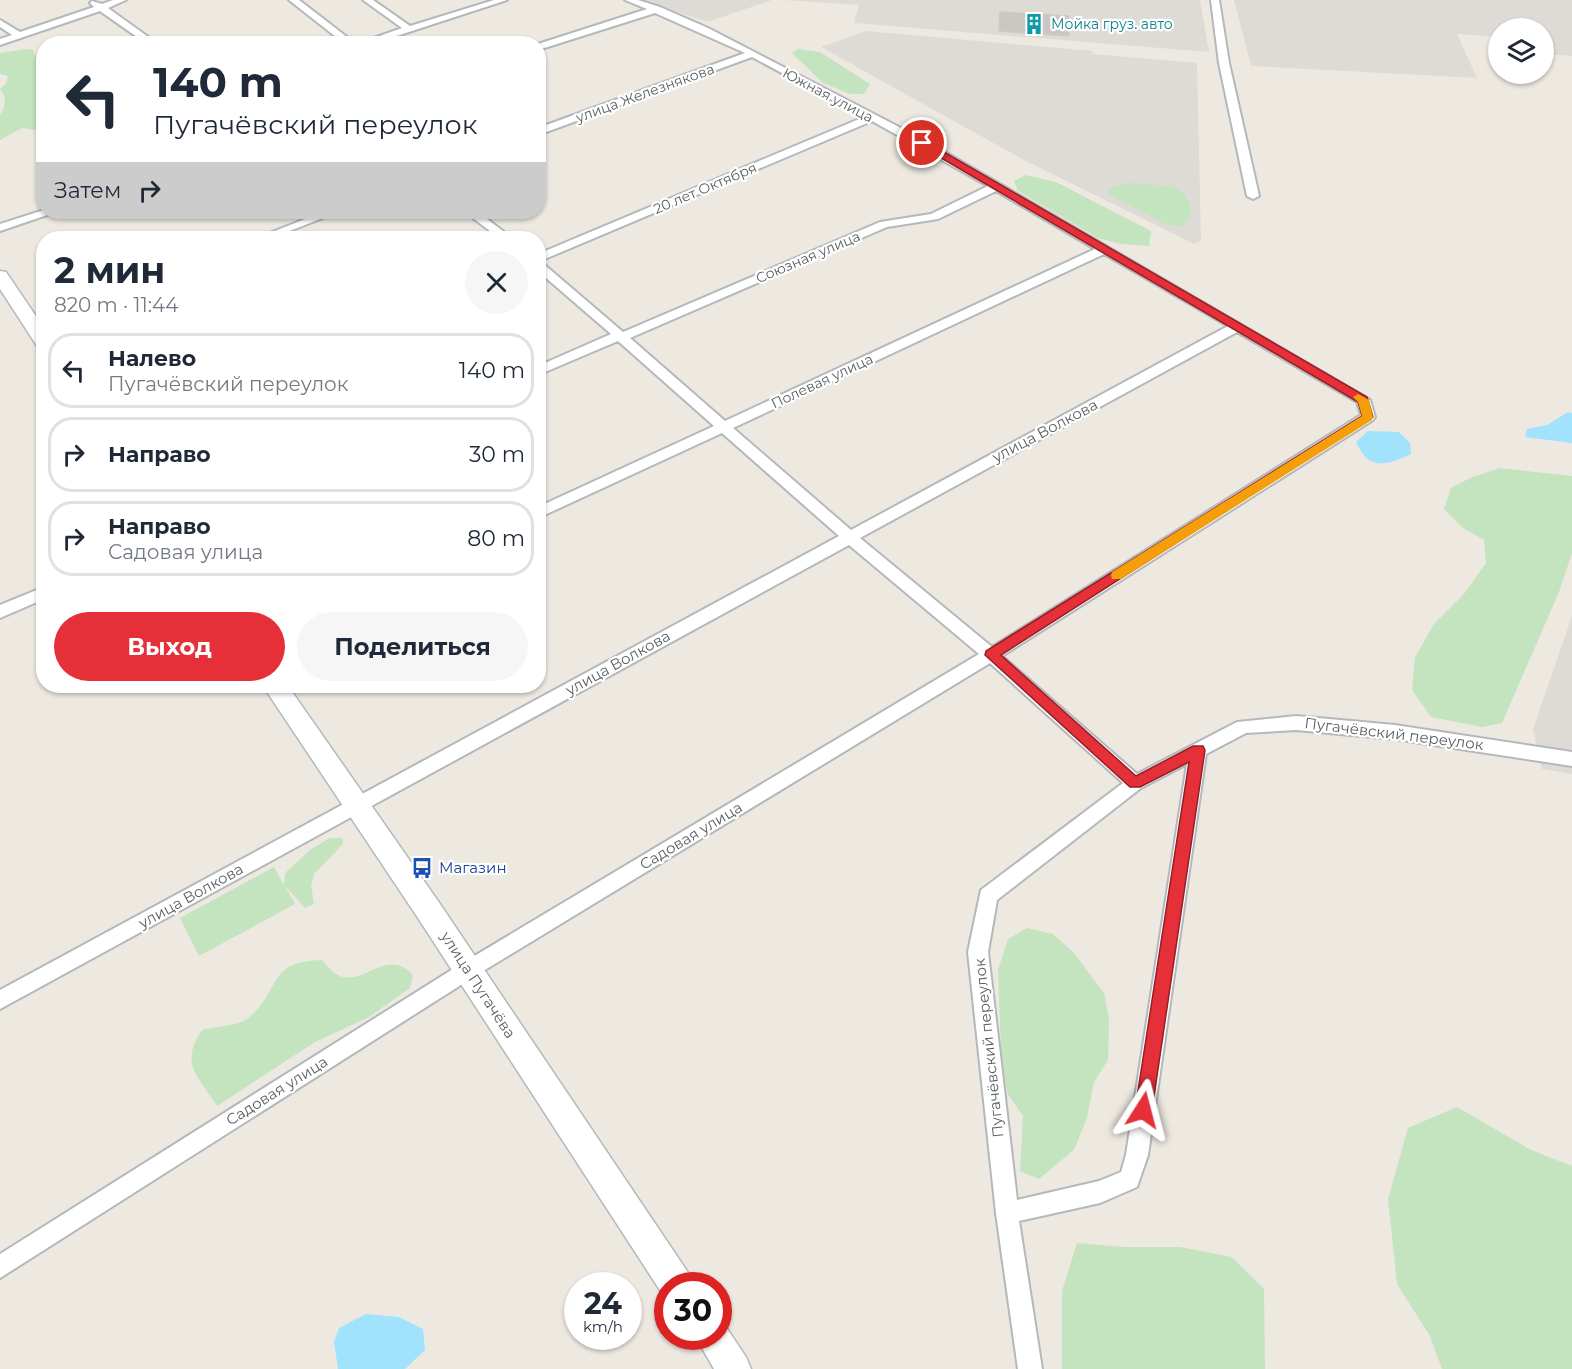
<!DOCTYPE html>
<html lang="ru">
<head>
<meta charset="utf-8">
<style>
	:root { --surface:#fff; --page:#f6f6f7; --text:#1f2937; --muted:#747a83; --line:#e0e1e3; --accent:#e52f39 }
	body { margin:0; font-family:Montserrat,sans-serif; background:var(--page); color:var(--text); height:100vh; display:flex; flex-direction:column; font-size:22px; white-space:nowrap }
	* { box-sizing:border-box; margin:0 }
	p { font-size:20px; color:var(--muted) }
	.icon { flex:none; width:33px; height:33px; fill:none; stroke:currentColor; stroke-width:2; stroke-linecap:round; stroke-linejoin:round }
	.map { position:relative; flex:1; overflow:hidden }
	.panel { position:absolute; left:36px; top:231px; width:510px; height:462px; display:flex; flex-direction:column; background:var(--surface); border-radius:24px; box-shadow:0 2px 4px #0004 }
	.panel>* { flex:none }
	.banner { position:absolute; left:36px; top:36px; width:510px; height:183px; border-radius:24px; box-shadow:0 2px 4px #0004; background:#fff; color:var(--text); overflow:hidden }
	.fabs { position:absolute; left:1488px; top:18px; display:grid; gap:12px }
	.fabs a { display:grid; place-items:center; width:66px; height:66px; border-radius:50%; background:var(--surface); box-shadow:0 2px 4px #0004; font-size:30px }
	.speed { position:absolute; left:564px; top:1272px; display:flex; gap:12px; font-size:30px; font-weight:700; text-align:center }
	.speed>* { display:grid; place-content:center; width:78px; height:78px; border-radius:50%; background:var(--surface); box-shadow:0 2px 4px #0004; line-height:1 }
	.speed small { font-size:15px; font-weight:400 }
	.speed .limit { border:9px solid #d22; background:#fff; color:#111 }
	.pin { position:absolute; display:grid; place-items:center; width:51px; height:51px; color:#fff; margin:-26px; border:3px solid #fff; border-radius:50%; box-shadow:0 2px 6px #0007 }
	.me { position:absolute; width:66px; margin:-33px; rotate:9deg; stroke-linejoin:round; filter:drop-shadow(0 0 4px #0008) }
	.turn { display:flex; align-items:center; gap:21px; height:126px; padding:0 18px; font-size:27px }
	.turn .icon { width:78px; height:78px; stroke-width:2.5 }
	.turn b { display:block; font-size:42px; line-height:51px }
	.then { display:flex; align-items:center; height:57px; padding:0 18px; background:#0003; gap:12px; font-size:22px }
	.round { display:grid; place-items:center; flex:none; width:63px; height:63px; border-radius:32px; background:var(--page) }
	.head { display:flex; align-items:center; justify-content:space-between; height:102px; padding:0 18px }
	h1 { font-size:36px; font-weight:700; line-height:45px }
	.button { display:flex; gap:12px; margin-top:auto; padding:12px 18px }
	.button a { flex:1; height:69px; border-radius:36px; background:var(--accent); color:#fff; font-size:24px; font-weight:700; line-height:69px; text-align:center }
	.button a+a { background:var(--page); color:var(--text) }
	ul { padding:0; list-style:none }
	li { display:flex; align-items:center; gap:18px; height:75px; margin:0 12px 9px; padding:0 6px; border:3px solid var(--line); border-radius:24px }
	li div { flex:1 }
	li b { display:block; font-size:22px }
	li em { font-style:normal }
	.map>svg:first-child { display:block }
	.industrial { fill:#dedbd6 }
	.green { fill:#c3e4be }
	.water { fill:#a1e2fd }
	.building { fill:#cac6c1; stroke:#d1c9c0; stroke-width:1.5 }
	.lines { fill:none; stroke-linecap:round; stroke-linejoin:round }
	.street-casing { stroke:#b4b8bc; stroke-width:4 }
	.secondary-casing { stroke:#b3b8bc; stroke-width:3 }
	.street { fill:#fff; fill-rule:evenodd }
	.secondary { fill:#fff; fill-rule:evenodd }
	.route { fill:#e52f39; stroke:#951f25; stroke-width:1.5 }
	.slow { fill:#f59e0b }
	.labels { text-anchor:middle; stroke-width:4.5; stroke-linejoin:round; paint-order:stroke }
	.far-culture-label { font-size:14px; fill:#0d838f; stroke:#fff; text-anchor:start }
	.far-street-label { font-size:14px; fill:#5a5f62; stroke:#fff }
	.street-label { font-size:15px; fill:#5a5f62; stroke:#fff }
	.transit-label { font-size:15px; fill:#164399; stroke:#fff; text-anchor:start }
</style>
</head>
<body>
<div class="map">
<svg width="1572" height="1369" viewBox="0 0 1572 1369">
	<rect width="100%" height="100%" fill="#ede9e1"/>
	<!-- industrial -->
	<path class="industrial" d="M642,0h130l-65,22z
		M783,0h417l9,52 -355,-29 5,-18z
		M1234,0h338v56l-28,-2v-26h-46v9l-41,-3 20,44 -226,-12z
		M866,31l227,20 -1,3 105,9 4,177 -7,4 -172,-85 -201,-112z
		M1572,616v158l-30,-5 -9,-40z"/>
	<!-- green -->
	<path class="green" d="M26,49l7,1 1,5 9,1v75l-21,-3 -22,12v-25l4,-8 1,-9 -5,-9 6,-6 2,-7 -8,-2v-21z
		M798,49l22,3 50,32 -6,10h-14l-27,-11 -31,-30z
		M1025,175l31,7 95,49 -2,15 -28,-2 -23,-6 -80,-47 -4,-10z
		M1128,183l43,3 14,8 7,18 -4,9 -8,6 -15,-3 -52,-27 -6,-5 5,-5z
		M1500,468l72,8v77l-13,39 -57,131 -20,4 -51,-10 -19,-27 3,-33 19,-33 30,-30 22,-31 -2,-23 -21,-12 -19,-19 7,-21 21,-11z
		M330,838h13v6l-29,30 -3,11 3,19 -9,4 -20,-22 10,18 -96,52 -19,-38 94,-51 10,18 1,-12 26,-24z
		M1027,928l26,6 21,19 30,40 5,26 -1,41 -14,22 -7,36 -13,32 -35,29 -19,-8 3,-55 -16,-23 -6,-43 -3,-80 10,-31z
		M322,960c4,4 9,11 14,14 27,16 49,-29 77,1l-3,13 -41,29 -54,25 -98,64c-19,-30 -38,-42 -15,-76 12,-3 35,-4 45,-11 35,-27 18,-58 75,-59z
		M1457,1107l74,43 41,16v203h-130l-12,-33 -33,-52 -9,-85 20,-71z
		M1077,1243l46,4h57l52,10 32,32 1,80h-203v-78z"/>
	<!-- water -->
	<path class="water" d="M1568,412l4,1v30l-47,-6 2,-8 20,-4z
		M1368,431l31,1 11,11 1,11c-26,12 -42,17 -55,-12z
		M366,1314l33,3 24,12 2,21 -20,19h-67l-4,-27 5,-14z"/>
	<!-- building -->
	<path class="building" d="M1000,12l69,4v20l-70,-5z"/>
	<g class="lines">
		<defs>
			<path id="street" d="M113,0h13l-18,8 50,36h-11l-47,-33 -100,34v-6l12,-4 -12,-8v-7l20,12 74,-25 -4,-4 2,-2 10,3z
				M289,0h10l57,44h-11z
				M363,0h10l37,26 84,-26h13l-135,44h-15l45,-16z
				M625,0h13l22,7 48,21 218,113 444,259 5,17 -2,3 -371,236 135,118 100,-52 59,-6 99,9 177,27v14l-177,-27 -99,-9 -50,3 -40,21 -58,401 -11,32 -37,16 -81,18 23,148h-24l-22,-156 -28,-261 13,-62 142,-107 -133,-120 -515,313 -475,302v-24l461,-290 518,-310 -130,-109 -849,464v-19l839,-454 -117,-103 -184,85v-11l176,-81 -96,-85 -80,34v-9l73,-32 -73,-63v-17l326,-137 -112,-60 -214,78v-7l207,-75 -90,-40 -117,37v-6l109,-35zM872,121l116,65 -57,28 -51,8 -257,110 -83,-71zM996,191l99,58 -370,172 -95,-83 257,-111 51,-8zM1104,254l124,72 -377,204 -118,-102zM1237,332l120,70 4,13 -369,232 -132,-109zM1187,764l-61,391 -5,17 -22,9 -82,19 -29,-248 9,-52 144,-112z
				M1211,0h8l10,63 30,133 -6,3 -6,-3 -28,-133z
				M44,210l12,2 -56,19v-7z
				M323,212h15l-66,26h-15z
				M465,212h13l34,26h-13z
				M44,587v12l-44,19v-13z"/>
			<path id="secondary" d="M0,271l6,1 38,56v19l-7,-1 -37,-57z
				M263,686h25l150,215 251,373 5,12h-26v13l-3,-1 -247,-380z
				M718,1321l6,3 22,33 5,12h-37l-19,-33h23z"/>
		</defs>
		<!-- street casing -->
		<use href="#street" class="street-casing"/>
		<!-- secondary casing -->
		<use href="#secondary" class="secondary-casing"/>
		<!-- street -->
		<use href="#street" class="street"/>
		<!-- secondary -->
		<use href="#secondary" class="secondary"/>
	</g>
	<!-- route -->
	<path class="route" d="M919,141h6l442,256 6,20 -372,238 135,121 57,-30h10l2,4 -53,360 -3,6 -6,3 -6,-3 -2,-6 54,-348 -49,25h-10l-145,-132 1,-4 376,-235 -4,-14 -439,-257z"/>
	<!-- slow -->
	<path class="slow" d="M1358,394l11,6 4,17 -1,3 -251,159h-9l-1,-4 1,-3 250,-156 -4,-14 -5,-5z"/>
	<!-- icons -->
	<defs>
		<symbol id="building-bare" viewBox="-9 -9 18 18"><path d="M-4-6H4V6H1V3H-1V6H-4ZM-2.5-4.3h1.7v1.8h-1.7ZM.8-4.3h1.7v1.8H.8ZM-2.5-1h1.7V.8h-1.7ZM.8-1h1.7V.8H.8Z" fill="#0f9aa8" stroke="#fff" stroke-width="2.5" paint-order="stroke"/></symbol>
		<symbol id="bus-bare" viewBox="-9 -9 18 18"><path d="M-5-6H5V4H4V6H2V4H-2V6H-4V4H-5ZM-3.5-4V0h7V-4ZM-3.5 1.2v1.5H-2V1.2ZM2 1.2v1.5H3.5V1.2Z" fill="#1a4fb4" stroke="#fff" stroke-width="2.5" paint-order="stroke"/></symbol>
	</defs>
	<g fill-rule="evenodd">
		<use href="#building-bare" x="1019" y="9" width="30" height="30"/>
		<use href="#bus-bare" x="407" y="853" width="30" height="30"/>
	</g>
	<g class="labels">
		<!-- far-culture labels -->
		<g class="far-culture-label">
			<text x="1051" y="29">Мойка груз. авто</text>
		</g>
		<!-- far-street labels -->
		<g class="far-street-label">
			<text transform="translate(645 93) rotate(-20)" y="5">улица Железнякова</text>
			<text transform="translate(828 95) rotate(28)" y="5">Южная улица</text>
			<text transform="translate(705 188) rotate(-23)" y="5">20 лет Октября</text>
			<text transform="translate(808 257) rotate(-23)" y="5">Союзная улица</text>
			<text transform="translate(822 381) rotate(-25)" y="5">Полевая улица</text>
		</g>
		<!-- street labels -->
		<g class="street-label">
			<text transform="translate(1045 431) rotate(-28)" y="5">улица Волкова</text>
			<text transform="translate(618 663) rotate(-29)" y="5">улица Волкова</text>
			<text transform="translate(1394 734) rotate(7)" y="5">Пугачёвский переулок</text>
			<text transform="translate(691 836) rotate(-31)" y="5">Садовая улица</text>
			<text transform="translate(191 896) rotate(-29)" y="5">улица Волкова</text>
			<text transform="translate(478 985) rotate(57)" y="5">улица Пугачёва</text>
			<text transform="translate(989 1048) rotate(-96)" y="5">Пугачёвский переулок</text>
			<text transform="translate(277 1091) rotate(-32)" y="5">Садовая улица</text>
		</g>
		<!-- transit labels -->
		<g class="transit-label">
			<text x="439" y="873">Магазин</text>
		</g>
	</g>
</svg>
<div class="fabs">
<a><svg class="icon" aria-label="layers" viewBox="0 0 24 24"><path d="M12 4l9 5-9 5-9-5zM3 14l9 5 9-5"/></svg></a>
</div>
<div class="speed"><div>24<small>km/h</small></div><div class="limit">30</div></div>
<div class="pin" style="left:922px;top:143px;background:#d93025"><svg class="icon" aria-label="arrive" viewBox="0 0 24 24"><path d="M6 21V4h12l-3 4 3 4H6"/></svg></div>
<svg class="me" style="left:1143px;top:1110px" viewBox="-20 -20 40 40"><path d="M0-17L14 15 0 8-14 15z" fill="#e52f39" stroke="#fff" stroke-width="4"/></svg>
<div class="banner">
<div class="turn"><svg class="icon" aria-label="left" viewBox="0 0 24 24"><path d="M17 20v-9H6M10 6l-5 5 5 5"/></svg><div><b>140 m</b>Пугачёвский переулок</div></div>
<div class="then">Затем<svg class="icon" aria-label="right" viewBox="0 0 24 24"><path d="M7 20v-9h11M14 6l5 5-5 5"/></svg></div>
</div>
<section class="panel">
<div class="head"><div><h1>2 мин</h1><p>820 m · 11:44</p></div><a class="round"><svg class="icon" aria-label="close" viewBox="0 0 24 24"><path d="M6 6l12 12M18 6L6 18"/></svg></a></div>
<ul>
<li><svg class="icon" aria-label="left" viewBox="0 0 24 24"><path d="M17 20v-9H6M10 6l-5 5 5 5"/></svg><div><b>Налево</b><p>Пугачёвский переулок</p></div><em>140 m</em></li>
<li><svg class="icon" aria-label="right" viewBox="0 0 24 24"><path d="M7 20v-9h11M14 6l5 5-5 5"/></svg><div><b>Направо</b></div><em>30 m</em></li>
<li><svg class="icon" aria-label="right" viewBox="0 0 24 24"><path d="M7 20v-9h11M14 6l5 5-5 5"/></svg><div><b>Направо</b><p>Садовая улица</p></div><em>80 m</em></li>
</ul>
<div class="button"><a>Выход</a><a>Поделиться</a></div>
</section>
</div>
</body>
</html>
